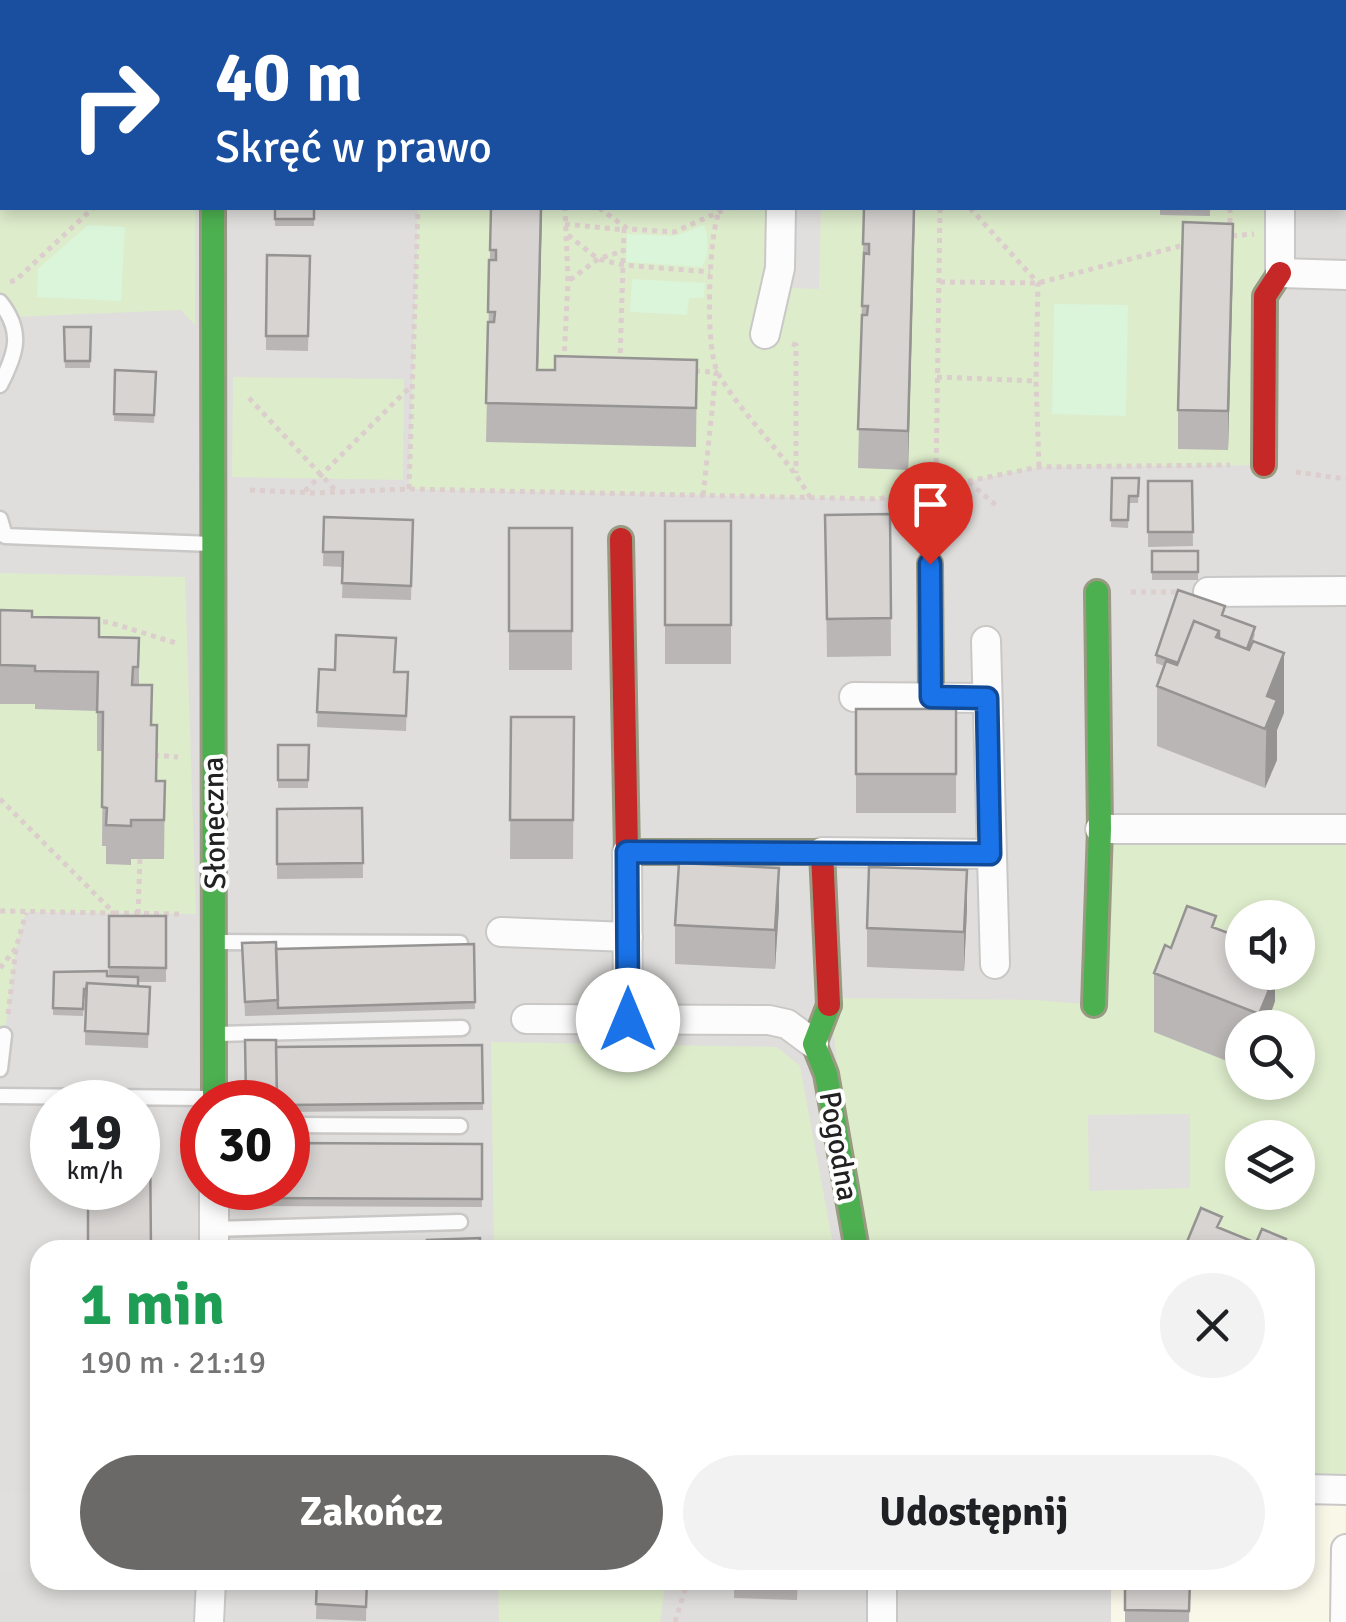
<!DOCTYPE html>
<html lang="pl">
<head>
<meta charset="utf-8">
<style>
	:root { --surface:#fff; --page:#f2f2f2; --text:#202124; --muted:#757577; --accent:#6a6968 }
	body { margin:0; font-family:Signika,sans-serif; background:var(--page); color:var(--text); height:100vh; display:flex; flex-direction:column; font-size:38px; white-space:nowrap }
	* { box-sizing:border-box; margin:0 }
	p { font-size:32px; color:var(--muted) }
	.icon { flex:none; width:55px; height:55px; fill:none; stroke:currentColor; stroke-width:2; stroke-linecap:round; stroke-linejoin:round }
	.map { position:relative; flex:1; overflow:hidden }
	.side { position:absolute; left:30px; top:1240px; width:1285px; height:350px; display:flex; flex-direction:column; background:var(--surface); border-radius:30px; box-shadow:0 5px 15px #0003 }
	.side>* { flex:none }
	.hud { position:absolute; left:0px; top:0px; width:1348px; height:210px; box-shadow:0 5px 15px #0003; background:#1a4fa0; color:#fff; overflow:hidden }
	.fabs { position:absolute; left:1225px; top:900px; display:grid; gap:20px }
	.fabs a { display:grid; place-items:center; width:90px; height:90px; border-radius:50%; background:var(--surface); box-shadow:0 5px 15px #0003; font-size:50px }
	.speed { position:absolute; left:30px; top:1080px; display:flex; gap:20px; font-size:50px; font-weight:700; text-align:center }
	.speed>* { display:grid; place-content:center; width:130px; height:130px; border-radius:50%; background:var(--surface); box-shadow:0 5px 15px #0003; line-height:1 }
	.speed small { font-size:25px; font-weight:400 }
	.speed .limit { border:15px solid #d22; background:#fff; color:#111 }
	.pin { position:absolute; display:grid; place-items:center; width:85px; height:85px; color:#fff; margin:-102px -42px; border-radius:50% 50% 50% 0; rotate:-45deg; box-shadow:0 0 10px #0007 }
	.pin .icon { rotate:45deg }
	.me { position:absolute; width:110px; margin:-55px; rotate:0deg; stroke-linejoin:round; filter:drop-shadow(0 0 8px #0008) }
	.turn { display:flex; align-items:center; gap:35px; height:210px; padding:0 50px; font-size:45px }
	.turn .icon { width:130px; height:130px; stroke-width:2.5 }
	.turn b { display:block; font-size:70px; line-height:85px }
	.round { display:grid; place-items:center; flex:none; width:105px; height:105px; border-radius:52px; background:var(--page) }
	.headline { display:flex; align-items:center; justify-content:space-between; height:170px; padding:0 50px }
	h1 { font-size:60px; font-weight:700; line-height:75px; color:#1e9e55 }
	.primary-button { display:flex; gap:20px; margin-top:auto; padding:20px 50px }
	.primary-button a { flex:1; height:115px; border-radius:60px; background:var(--accent); color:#fff; font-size:40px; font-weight:700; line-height:115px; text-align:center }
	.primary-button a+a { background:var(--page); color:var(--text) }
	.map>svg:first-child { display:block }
	.residential { fill:#dfdedc; fill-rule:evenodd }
	.education { fill:#f8f7e8 }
	.grass { fill:#ddeccb; fill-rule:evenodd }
	.park { fill:#daf5da }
	.parking { fill:#e0dfde }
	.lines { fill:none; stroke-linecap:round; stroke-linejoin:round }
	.lane-casing { stroke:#c9c8c7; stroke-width:19 }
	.street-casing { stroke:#c9c8c7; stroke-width:32 }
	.fast-casing { stroke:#999a82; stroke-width:28 }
	.jam-casing { stroke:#999a82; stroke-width:28 }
	.path { stroke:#dccecd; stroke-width:5; stroke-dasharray:5 5; stroke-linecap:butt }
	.lane { stroke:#fdfcfc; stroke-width:14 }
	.street { stroke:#fdfcfc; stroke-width:28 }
	.fast { stroke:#4caf50; stroke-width:22 }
	.jam { stroke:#c62828; stroke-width:22 }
	.wall { fill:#b9b6b5 }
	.shaded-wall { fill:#969493 }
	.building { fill:#d7d4d2; stroke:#969493; stroke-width:2.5 }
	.route-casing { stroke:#114b97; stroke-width:25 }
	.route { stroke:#1a73e8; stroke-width:18 }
	.labels { text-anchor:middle; stroke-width:8; stroke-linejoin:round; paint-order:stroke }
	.street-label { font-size:30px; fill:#222; stroke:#fff }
</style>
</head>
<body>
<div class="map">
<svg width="1346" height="1622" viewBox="0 0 1346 1622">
	<rect width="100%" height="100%" fill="#f0eeeb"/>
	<!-- residential -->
	<path class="residential" d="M0,0h1346v1622h-1346zM2,2h1343v206h-1343zM1242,918h56v54h-56zM1242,1028h56v54h-56zM52,1102h86v86h-86zM202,1102h86v86h-86zM1242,1138h56v54h-56zM40,1250h1265v330h-1265z"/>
	<!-- education -->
	<path class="education" d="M1305,1489l41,1 -1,132h-234v-42h194z"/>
	<!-- grass -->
	<path class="grass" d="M0,81l2,127h193v117l-14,-15 -169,7 -12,-15z
		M418,208h862l-16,257 -225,2 -161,32 -469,-10z
		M233,377l171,2 -1,101 -171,-3z
		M0,573l185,4 11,337 -170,-2 -10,36 -16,122z
		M1100,829h246v661l-41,-1v-239h-448l-27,-252 207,2 56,5zM1242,918h56v54h-56zM1242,1028h56v54h-56zM1242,1138h56v54h-56z
		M491,1042l286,5 23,19 34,184h-340z
		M498,1580h168l-6,42h-161z"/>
	<!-- park -->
	<path class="park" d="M88,225l37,2 -4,74 -84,-4 1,-28z
		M704,225c5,12 5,31 -2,42l-76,-5 1,-28 48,2z
		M632,279l73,4 -1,15h-15l-2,17 -57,-3z
		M1054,304l74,1 -2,111 -74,-2z"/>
	<!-- parking -->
	<path class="parking" d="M771,208h50l-2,81 -51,-2z
		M1190,1114v74l-101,3 -1,-76z
		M0,1492l40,1v77h-40z"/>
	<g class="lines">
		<defs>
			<path id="lane" d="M0,302c24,30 16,52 0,83
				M0,519l5,17 206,8
				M216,942l244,1
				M216,1034l246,-6
				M0,1069l4,-34
				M0,1096l209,2
				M288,1125l172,1
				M214,1229l246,-7"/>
			<path id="street" d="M1329,0l1,2
				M214,2v-2
				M558,2v-2
				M760,2v-2
				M1345,112l1,8
				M1280,208v65l66,2
				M765,334l15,-66 1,-60
				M1208,592l138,-1
				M986,641l9,323
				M854,697l133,1
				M1100,829h246
				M627,852l1,168
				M822,852l168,2
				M501,932l127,5
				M526,1019l243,1 18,4 27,20
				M214,1188v62
				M1305,1489l41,1
				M209,1622l2,-42
				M882,1622v-42
				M1345,1622l1,-73"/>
			<path id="fast" d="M213,208l1,894
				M829,1005l-15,39 12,30 31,176
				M1094,1005l6,-176 -3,-237"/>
			<path id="jam" d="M1264,465l1,-169 15,-23
				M621,539l6,313h195l7,153
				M930,564l1,133"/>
		</defs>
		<!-- lane casing -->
		<use href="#lane" class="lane-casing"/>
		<!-- street casing -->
		<use href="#street" class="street-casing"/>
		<!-- fast casing -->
		<use href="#fast" class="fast-casing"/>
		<!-- jam casing -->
		<use href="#jam" class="jam-casing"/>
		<!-- path -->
		<path class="path" d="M0,81h2
			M599,208l29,21 46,3 54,-24
			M940,208l-4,268 5,11
			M970,208l68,75 -2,98 3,86
			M1230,208v28l24,-2
			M718,215c-9,26 -14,136 1,160 26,44 66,78 92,124
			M565,224l59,6
			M568,235l30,24 25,6 87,7
			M570,280l28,-21 25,-8
			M10,282l6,-2 77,-72
			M940,282l98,1 150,-39
			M792,344l4,1v128
			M564,361l4,-80 -3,-73
			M620,363l4,-133 4,-1
			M695,371l21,1 -13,125
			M937,377l99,4
			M249,398l88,94
			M1296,472l50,7
			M969,482l30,26
			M409,489l9,-281
			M250,490l64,3 95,-4 469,10 161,-32 191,-2
			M305,491l106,-105
			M1131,592h49
			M93,622h15l71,22
			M154,755l24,2
			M0,799l114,114 -114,-2
			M114,913l67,1
			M138,914l2,-55
			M0,968l16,-20 10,-35
			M8,1014l8,-66
			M196,1132l1,34
			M675,1622l13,-42"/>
		<!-- lane -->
		<use href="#lane" class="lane"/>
		<!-- street -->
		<use href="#street" class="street"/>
		<!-- fast -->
		<use href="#fast" class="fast"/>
		<!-- jam -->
		<use href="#jam" class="jam"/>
	</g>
	<!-- wall -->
	<path class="wall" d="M260,0h50v2h-50z
		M596,0h94v2h-94z
		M697,0h28v2h-28z
		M0,101h2v92h-2z
		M275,208h39v18h-39z
		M491,208h51l-4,162h17l142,-10 -1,87 -210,-5z
		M864,208h51l-7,262 -50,-2z
		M1160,208h50v8l-50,-1z
		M310,256l-2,95 -42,-1v-14z
		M1233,262l-5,188 -50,-1v-39z
		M64,327h27l-1,41h-25z
		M115,370l41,2 -2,51 -40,-2z
		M1112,478h27l-1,25h-9l-1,25 -17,-1z
		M1148,481h44l1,65 -45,1z
		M890,514l1,142 -64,1 -2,-142z
		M324,517l89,3 -2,80 -69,-2 1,-31 -20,-1z
		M665,521h66v143h-66z
		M509,528h63v142h-63z
		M1152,551h46v29h-46z
		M0,610l32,7 67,20 40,1v47l13,40 5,56h8l-1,78h-33v6l-25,-1v-18h-4l1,-95h-6v-40l-62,-2v-5h-35z
		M1225,614l-1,2 31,18 -2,7 31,72 -7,17v30l-12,28 -108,-42v-60l7,-20 -8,-3v-8z
		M319,669l89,3 -2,59 -89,-4z
		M856,709h100v104h-100z
		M511,717h63l-1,142h-63z
		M278,745h31l-1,43h-30z
		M362,808l1,70 -86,1v-70z
		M779,907l-4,62 -100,-5v-39z
		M967,909l-3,62 -97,-4v-39z
		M109,916h57v66h-28v4l12,1 -2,61 -63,-3 1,-48h-2l-1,19 -30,-1 1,-43 55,4z
		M1216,928l59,44v29l-6,17v10h-27v39l-88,-35v-59l17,-25z
		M242,943l34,6 198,-5 1,65 -230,7z
		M245,1040l31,7 206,-2 1,65 -195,2v-10h-42z
		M482,1144v63l-241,-1v-18z
		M317,1580h50l-1,41 -50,-2z
		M734,1580h64l-1,20 -63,-2z
		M1190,1580l-1,42h-64v-12z"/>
	<!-- shaded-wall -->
	<path class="shaded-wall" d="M541,208h1l-5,201v-39z
		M914,208h1l-7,262v-39z
		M1233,224v38l-5,188v-39z
		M1284,653v60l-7,17v30l-12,28 2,-92z
		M779,868v39l-4,62v-39z
		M967,870v39l-3,62v-39z
		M1263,972h12v29l-6,17v10h-10l-1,-43z"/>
	<!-- building -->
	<path class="building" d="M0,101h2v53h-2z
		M275,208h39v11h-39z
		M491,208h50l-4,162h18v-14l142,4 -1,48 -210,-5 2,-81h6l1,-10h-7l1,-52h7v-10h-6z
		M864,208h50l-6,223 -50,-2 4,-114h5l1,-9h-6l2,-53 5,1v-10h-6z
		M1183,222l50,2 -5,187 -50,-1z
		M267,255l43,1 -2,80h-42z
		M64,327h27l-1,34h-25z
		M115,370l41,2 -2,43 -40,-1z
		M1112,478h27l-1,18h-9l-1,24h-17z
		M1148,481h44l1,51h-45z
		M890,514l1,104 -64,1 -2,-104z
		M324,517l89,3 -2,66 -69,-3 1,-31h-20z
		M665,521h66v104h-66z
		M509,528h63v103h-63z
		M1152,551h46v21h-46z
		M1178,590l47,16 -3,9 33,12 -8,22 -28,-11v-7l-25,-10 -16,42 -22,-8z
		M0,610l32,1v6l67,1v19l40,1 -1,29h-5l-1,18h20l-1,40h6l-1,56h9l-1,39h-33v6l-25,-1 1,-17 -5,-1 1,-95h-6l1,-40 -63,-1v-5l-35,-1z
		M1194,621l25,10 -3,6 33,13 4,-9 31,12 -17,43 10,4 -12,29 -108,-43 9,-25 11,4z
		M336,635l60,3 -2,34h14l-2,44 -89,-4 2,-43 16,1z
		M856,709h100v65h-100z
		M511,717h63l-1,103h-63z
		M278,745h31l-1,35h-30z
		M362,808l1,55 -86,1v-55z
		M679,863l100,5 -4,62 -100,-5z
		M869,867l98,3 -3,62 -97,-4z
		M1187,906l29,10 -4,11 30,11v34h21l-5,13 11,5 -10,24 -105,-41 11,-28 6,3z
		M109,916h57v52l-57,-1z
		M276,942l2,58 -33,2 -3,-59z
		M474,944l1,58 -197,6 -2,-59z
		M107,971v5l31,1v9l-51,-3 -1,6h-2l-1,20 -30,-1 1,-36z
		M87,983l63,4 -2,47 -63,-3z
		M245,1040h31l1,58h-31z
		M482,1045l1,58 -195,2v-3h-11l-1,-55z
		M138,1142h12l1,108h-63v-62h50z
		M288,1143l194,1v55l-241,-1v-10h47z
		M1201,1208l21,9 -5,10 39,16 6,-14 24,10 -5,11h-108l2,-5 9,4z
		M480,1238v12h-52l-1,-10z
		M317,1580h50l-1,27 -50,-3z
		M1125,1580h65l-1,31 -64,-1z"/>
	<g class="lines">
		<defs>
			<path id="route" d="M628,1020l-1,-168 363,2 -3,-156 -56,-1 -1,-133"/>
		</defs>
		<!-- route casing -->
		<use href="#route" class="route-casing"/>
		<!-- route -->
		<use href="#route" class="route"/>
	</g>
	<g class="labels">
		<!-- street labels -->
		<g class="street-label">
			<text transform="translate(214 823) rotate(-91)" y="10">Słoneczna</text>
			<text transform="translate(839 1146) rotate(80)" y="10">Pogodna</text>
		</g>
	</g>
</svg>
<div class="fabs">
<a><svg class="icon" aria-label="sound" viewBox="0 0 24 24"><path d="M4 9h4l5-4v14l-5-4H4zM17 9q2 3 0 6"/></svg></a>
<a><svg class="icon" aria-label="search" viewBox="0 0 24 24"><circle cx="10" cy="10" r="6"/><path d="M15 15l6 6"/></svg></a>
<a><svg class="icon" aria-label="layers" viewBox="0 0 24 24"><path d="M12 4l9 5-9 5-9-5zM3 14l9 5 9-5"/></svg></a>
</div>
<div class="speed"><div>19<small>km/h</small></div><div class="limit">30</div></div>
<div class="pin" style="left:930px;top:564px;background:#d93025"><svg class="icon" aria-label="arrive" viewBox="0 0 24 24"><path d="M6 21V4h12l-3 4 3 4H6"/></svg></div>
<svg class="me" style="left:628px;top:1020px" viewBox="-20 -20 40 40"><circle r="19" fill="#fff"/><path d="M0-13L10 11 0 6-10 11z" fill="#1a73e8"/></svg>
<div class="hud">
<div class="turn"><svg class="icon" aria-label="right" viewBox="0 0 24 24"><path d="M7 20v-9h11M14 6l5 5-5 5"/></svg><div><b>40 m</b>Skręć w prawo</div></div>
</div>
<section class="side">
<div class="headline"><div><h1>1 min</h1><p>190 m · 21:19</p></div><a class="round"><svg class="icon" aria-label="close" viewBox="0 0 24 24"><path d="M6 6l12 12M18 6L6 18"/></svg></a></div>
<div class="primary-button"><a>Zakończ</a><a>Udostępnij</a></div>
</section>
</div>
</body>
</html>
